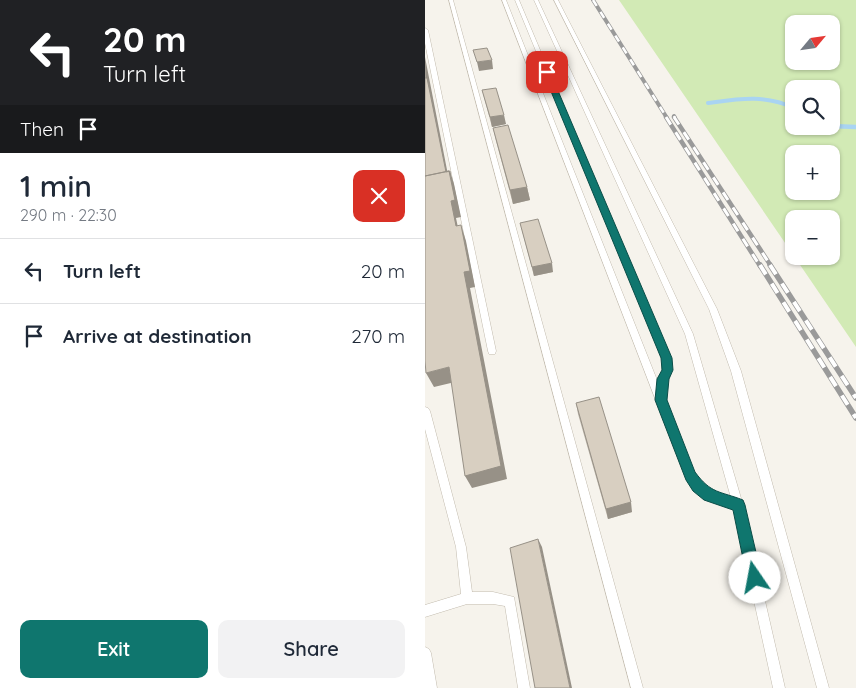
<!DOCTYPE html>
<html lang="en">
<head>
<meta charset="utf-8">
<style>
	:root { --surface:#fff; --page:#f2f2f3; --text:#1f2937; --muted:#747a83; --line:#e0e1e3; --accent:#0f766e }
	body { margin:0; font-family:Quicksand,sans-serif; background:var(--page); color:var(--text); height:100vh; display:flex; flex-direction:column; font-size:19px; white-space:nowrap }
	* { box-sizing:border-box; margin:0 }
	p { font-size:16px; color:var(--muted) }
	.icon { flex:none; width:28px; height:28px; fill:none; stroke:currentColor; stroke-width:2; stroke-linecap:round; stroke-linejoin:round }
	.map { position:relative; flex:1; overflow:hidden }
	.details { display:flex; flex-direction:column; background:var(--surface); width:425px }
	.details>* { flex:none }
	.top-card { background:#202124; color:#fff; overflow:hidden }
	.needle { width:32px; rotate:61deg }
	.controls { position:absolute; left:360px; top:15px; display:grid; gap:10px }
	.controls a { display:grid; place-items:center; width:55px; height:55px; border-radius:10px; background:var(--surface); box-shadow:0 1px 4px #0004; font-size:25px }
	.pin { position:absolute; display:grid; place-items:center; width:42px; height:42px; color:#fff; margin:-21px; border-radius:10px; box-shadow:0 2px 8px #0006 }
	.me { position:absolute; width:55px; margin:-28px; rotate:348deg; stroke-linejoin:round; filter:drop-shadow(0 0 4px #0008) }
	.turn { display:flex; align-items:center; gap:18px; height:105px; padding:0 20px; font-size:22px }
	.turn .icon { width:65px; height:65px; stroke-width:2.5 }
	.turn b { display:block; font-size:35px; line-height:42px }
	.then { display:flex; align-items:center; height:48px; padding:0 20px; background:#0003; gap:10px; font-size:19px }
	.round { display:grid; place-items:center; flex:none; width:52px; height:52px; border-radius:10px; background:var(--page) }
	.summary { display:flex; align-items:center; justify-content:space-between; height:85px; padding:0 20px }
	h1 { font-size:30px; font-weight:600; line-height:38px }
	.button { display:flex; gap:10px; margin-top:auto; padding:10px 20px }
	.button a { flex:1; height:58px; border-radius:10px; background:var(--accent); color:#fff; font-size:20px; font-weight:600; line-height:58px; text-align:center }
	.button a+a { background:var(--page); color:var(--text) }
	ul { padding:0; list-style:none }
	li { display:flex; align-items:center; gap:15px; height:65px; padding:0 20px; border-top:1px solid var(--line) }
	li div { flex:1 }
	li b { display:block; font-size:19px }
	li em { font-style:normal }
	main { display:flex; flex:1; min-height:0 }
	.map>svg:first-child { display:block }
	.green { fill:#d2eab5; fill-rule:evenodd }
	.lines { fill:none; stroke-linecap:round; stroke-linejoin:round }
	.stream-far1 { stroke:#a9d4f2; stroke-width:4 }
	.stream { stroke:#a9d4f2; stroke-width:4.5 }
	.lane-casing { stroke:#c2bbae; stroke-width:1 }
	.lane { fill:#fff; fill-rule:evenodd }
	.rail-far2-casing { stroke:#9a9a9a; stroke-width:4 }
	.rail-far1-casing { stroke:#9a9a9a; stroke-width:4.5 }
	.rail-casing { stroke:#9a9a9a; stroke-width:5.5 }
	.rail-far2 { stroke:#fff; stroke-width:2.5; stroke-dasharray:7; stroke-linecap:butt }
	.rail-far1 { stroke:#fff; stroke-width:3; stroke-dasharray:9; stroke-linecap:butt }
	.rail { stroke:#fff; stroke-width:4; stroke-dasharray:11; stroke-linecap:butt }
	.wall { fill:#bab2a6 }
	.shaded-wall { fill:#979187 }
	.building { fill:#d8cfc1; stroke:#979187 }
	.route { fill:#0f766e; stroke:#0a4d48 }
</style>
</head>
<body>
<main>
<section class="details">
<div class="top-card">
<div class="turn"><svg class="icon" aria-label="left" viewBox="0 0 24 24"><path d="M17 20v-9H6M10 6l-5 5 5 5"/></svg><div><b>20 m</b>Turn left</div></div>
<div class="then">Then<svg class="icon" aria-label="arrive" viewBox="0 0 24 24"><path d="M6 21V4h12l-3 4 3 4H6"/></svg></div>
</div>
<div class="summary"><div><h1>1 min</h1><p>290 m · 22:30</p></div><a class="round" style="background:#d93025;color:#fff"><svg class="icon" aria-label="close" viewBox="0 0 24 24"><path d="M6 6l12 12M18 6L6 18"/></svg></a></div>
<ul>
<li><svg class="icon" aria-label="left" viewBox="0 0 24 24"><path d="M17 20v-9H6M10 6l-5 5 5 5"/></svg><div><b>Turn left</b></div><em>20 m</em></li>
<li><svg class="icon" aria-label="arrive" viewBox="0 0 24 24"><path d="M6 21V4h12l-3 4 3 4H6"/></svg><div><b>Arrive at destination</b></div><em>270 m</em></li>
</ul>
<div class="button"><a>Exit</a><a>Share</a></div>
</section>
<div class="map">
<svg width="431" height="688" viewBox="0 0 431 688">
	<rect width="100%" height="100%" fill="#f6f3ec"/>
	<!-- green -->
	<path class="green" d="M194,0h237v347l-62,-91h37v-37h-37v37zM369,24h37v37h-37zM369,89h37v37h-37zM369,154h37v37h-37z"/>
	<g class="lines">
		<!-- stream-far1 -->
		<path class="stream-far1" d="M283,103c30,-4 57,-9 86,5"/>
		<!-- stream -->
		<path class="stream" d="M406,126l25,1"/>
		<defs>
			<path id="lane" d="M24,0h4l190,688h-12z
				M77,0h4l153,385 3,-18v-9l-147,-358h4l151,358c3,15 -6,29 -5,42 0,7 9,22 11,29 14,33 16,58 55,69l-46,-164 -151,-334h4l155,334 50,171 42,183h-12l-39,-179c-20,-5 -36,-13 -48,-30z
				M129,0h4l159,309 24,62 88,317h-12l-86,-317 -22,-62z
				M0,28l3,2 68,321 -1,3h-6l-1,-3 -63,-308z
				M0,407l3,1 2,3 36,136 6,45h21l21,5 16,91h-12l-13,-82 -12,-2h-26l-42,13v-12l36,-11 -5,-47 -31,-118z
				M0,647l4,2 2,4 6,35h-12z"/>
		</defs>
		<!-- lane casing -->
		<use href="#lane" class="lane-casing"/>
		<!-- lane -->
		<use href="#lane" class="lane"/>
		<defs>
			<path id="rail-far2" d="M168,0l74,118
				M249,116l1,2"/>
			<path id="rail-far1" d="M241,117l94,149
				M249,117l97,149"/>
			<path id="rail" d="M335,265l96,153
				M345,265l86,133"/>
		</defs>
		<!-- rail-far2 casing -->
		<use href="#rail-far2" class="rail-far2-casing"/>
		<!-- rail-far1 casing -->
		<use href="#rail-far1" class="rail-far1-casing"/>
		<!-- rail casing -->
		<use href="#rail" class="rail-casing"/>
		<!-- rail-far2 -->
		<use href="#rail-far2" class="rail-far2"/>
		<!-- rail-far1 -->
		<use href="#rail-far1" class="rail-far1"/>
		<!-- rail -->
		<use href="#rail" class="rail"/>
	</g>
	<!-- wall -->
	<path class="wall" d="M57,90l24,34 -14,3z
		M68,128l34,59 3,13 -17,4 -17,-63z
		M95,223l33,49 -19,4z
		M151,403l56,109 -24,7 -30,-105z"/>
	<!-- shaded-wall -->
	<path class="shaded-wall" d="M0,57l23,118 2,-4 4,13 7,33 -5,1 5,24 -35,-49z
		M67,60l1,9 -14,2 -2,-9z
		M79,115l2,9 -14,3 -2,-10z
		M102,187l3,13 -17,4 -3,-14z
		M36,225l5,16 9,46 -5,1 37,191 -35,9 -7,-12 -1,-204z
		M127,263l1,9 -19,4 -2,-9z
		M24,367l6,15 -21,5 -8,-14z
		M206,502l1,10 -24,7 -2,-10z
		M113,539l4,8 30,141h-2z"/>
	<!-- building -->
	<path class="building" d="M62,48l5,12 -15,2 -4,-12z
		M0,78h2l19,94 4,-1v3l-1,-3 -24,5z
		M71,88l8,27 -14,2 -8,-27z
		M83,125l19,62 -17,3 -17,-62z
		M24,171l6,29 -4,1 5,25 5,-1 9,46 -6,1 37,194 -36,10 -16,-109 -23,6 -1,-12v-185z
		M113,219l14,44 -20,4 -12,-44z
		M174,397l32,105 -25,7 -30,-106z
		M113,539l32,149h-35l-25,-140z"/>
	<!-- route -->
	<path class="route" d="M119,70l6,2 122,286 1,12 -4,9 -2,21 28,72c16,22 25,19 48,28l2,5 17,73 -2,5 -5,2 -5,-2 -3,-5 -14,-68 -29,-10 -11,-9 -7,-11 -31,-80 2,-21 5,-9 -1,-12 -118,-286z"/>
</svg>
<div class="controls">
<a><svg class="needle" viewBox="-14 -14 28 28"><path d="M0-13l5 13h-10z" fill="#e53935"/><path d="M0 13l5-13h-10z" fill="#747a83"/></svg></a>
<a><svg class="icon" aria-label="search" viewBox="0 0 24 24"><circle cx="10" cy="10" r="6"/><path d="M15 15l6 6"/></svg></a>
<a>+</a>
<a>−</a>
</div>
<div class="pin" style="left:122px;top:72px;background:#d93025"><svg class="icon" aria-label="arrive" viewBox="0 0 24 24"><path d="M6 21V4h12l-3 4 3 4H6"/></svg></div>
<svg class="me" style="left:330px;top:578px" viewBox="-20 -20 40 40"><circle r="19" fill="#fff"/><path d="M0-13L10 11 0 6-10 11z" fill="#0f766e"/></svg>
</div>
</main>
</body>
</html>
